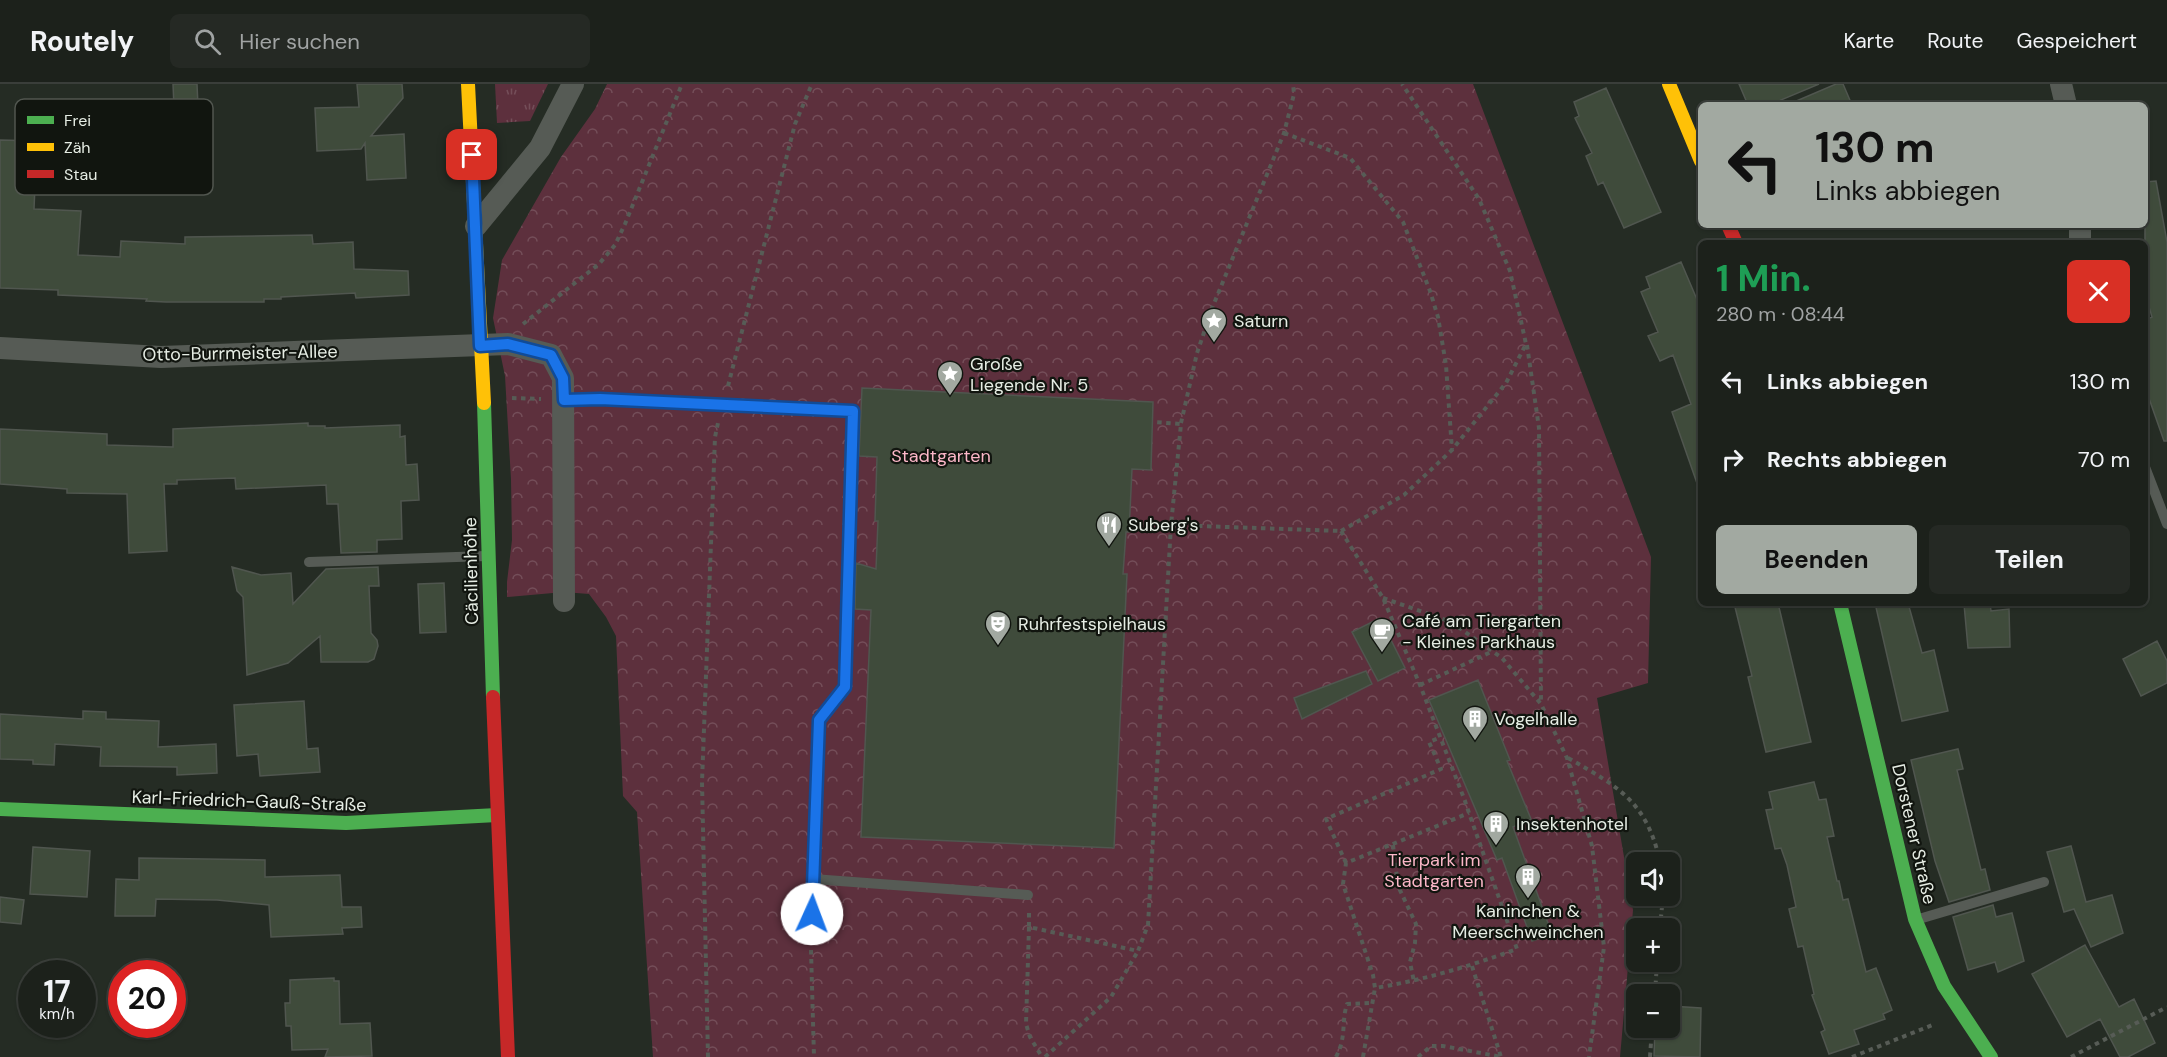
<!DOCTYPE html>
<html lang="de">
<head>
<meta charset="utf-8">
<style>
	:root { --surface:#1c211b; --page:#252924; --text:#f1f3f6; --muted:#a0a3a3; --line:#3a3e3a; --accent:#a2a9a1 }
	body { margin:0; font-family:"DM Sans",sans-serif; background:var(--page); color:var(--text); height:100vh; display:flex; flex-direction:column; font-size:22px; white-space:nowrap }
	* { box-sizing:border-box; margin:0 }
	p { font-size:20px; color:var(--muted) }
	.icon { flex:none; width:33px; height:33px; fill:none; stroke:currentColor; stroke-width:2; stroke-linecap:round; stroke-linejoin:round }
	.map { position:relative; flex:1; overflow:hidden }
	.drawer { position:absolute; left:1698px; top:156px; width:450px; height:366px; display:flex; flex-direction:column; background:var(--surface); border-radius:9px; box-shadow:0 2px 4px #0004,0 0 0 2px var(--line) }
	.drawer>* { flex:none }
	.banner { position:absolute; left:1698px; top:18px; width:450px; height:126px; border-radius:9px; box-shadow:0 2px 4px #0004,0 0 0 2px var(--line); background:#a2a9a1; color:#111; overflow:hidden }
	.fabs { position:absolute; left:1626px; top:768px; display:grid; gap:12px }
	.fabs a { display:grid; place-items:center; width:54px; height:54px; border-radius:9px; background:var(--surface); box-shadow:0 2px 4px #0004,0 0 0 2px var(--line); font-size:30px }
	.speed { position:absolute; left:18px; top:876px; display:flex; gap:12px; font-size:30px; font-weight:700; text-align:center }
	.speed>* { display:grid; place-content:center; width:78px; height:78px; border-radius:50%; background:var(--surface); box-shadow:0 2px 4px #0004,0 0 0 2px var(--line); line-height:1 }
	.speed small { font-size:15px; font-weight:400 }
	.speed .limit { border:9px solid #d22; background:#fff; color:#111 }
	.pin { position:absolute; display:grid; place-items:center; width:51px; height:51px; color:#fff; margin:-26px; border-radius:12px; box-shadow:0 3px 9px #0006 }
	.me { position:absolute; width:66px; margin:-33px; rotate:2deg; stroke-linejoin:round; filter:drop-shadow(0 0 4px #0008) }
	.turn { display:flex; align-items:center; gap:21px; height:126px; padding:0 18px; font-size:27px }
	.turn .icon { width:78px; height:78px; stroke-width:2.5 }
	.turn b { display:block; font-size:42px; line-height:51px }
	.round { display:grid; place-items:center; flex:none; width:63px; height:63px; border-radius:9px; background:var(--page) }
	.overview { display:flex; align-items:center; justify-content:space-between; height:102px; padding:0 18px }
	h1 { font-size:36px; font-weight:700; line-height:45px; color:#1e9e55 }
	.cta { display:flex; gap:12px; margin-top:auto; padding:12px 18px }
	.cta a { flex:1; height:69px; border-radius:9px; background:var(--accent); color:#111; font-size:24px; font-weight:700; line-height:69px; text-align:center }
	.cta a+a { background:var(--page); color:var(--text) }
	ul { padding:0; list-style:none }
	li { display:flex; align-items:center; gap:18px; height:78px; padding:0 18px }
	li div { flex:1 }
	li b { display:block; font-size:22px }
	li em { font-style:normal }
	header { display:flex; align-items:center; gap:36px; box-sizing:border-box; height:84px; padding:0 30px; background:var(--surface); border-bottom:2px solid var(--line) }
	header strong { font-size:28px }
	nav { display:flex; gap:33px; margin-inline-start:auto; font-size:21px }
	.search { width:420px; height:54px; background:var(--page); display:flex; align-items:center; gap:15px; box-sizing:border-box; padding:0 21px; border-radius:9px; color:var(--muted); font-size:22px }
	.map>svg:first-child { display:block }
	.grass { fill:url(#grass-tufts) }
	.forest { fill:url(#forest-crowns) }
	.building { fill:#3f4b3b; stroke:#50564f; stroke-width:1.5 }
	.lines { fill:none; stroke-linecap:round; stroke-linejoin:round }
	.path { stroke:#575c56; stroke-width:4; stroke-dasharray:4.5 4.5; stroke-linecap:butt }
	.lane { stroke:#565b55; stroke-width:10 }
	.street { stroke:#565b55; stroke-width:22 }
	.fast { stroke:#4caf50; stroke-width:14 }
	.slow { stroke:#ffc107; stroke-width:14 }
	.jam { stroke:#c62828; stroke-width:14 }
	.route-casing { stroke:#114b97; stroke-width:15 }
	.route { stroke:#1a73e8; stroke-width:10 }
	.labels { text-anchor:middle; stroke-width:4.5; stroke-linejoin:round; paint-order:stroke }
	.poi-label { font-size:18px; fill:#e6ede4; stroke:#11150f; text-anchor:start }
	.street-label { font-size:18px; fill:#e6ede4; stroke:#11150f }
	.park-label { font-size:18px; fill:#fcb7c8; stroke:#11150f }
	.key { fill:#11150f; stroke:#51564f; stroke-width:1.5 }
	.key-label { font-size:16px; fill:#e6ede4 }
</style>
</head>
<body>
<header>
<strong>Routely</strong>
<div class="search"><svg class="icon" aria-label="search" viewBox="0 0 24 24"><circle cx="10" cy="10" r="6"/><path d="M15 15l6 6"/></svg>Hier suchen</div>
<nav><a>Karte</a><a>Route</a><a>Gespeichert</a></nav>
</header>
<div class="map">
<svg width="2167" height="973" viewBox="0 0 2167 973">
	<defs>
		<pattern id="grass-tufts" width="24" height="20" patternUnits="userSpaceOnUse" patternTransform="scale(1.5)"><rect width="24" height="20" fill="#5d303d"/><path d="M3 7l-1-3M5 7V3M7 7l1-3M15 17l-1-3M17 17v-4M19 17l1-3" fill="none" stroke="#744e59"/></pattern>
		<pattern id="forest-crowns" width="20" height="18" patternUnits="userSpaceOnUse" patternTransform="scale(1.5)"><rect width="20" height="18" fill="#5d303d"/><path d="M2 6a3 3 0 1 1 6 0M12 15a3 3 0 1 1 6 0" fill="none" stroke="#744e59"/></pattern>
	</defs>
	<rect width="100%" height="100%" fill="#252c24"/>
	<!-- grass -->
	<path class="grass" d="M495,0h53l-18,37 -33,2z"/>
	<!-- forest -->
	<path class="forest" d="M607,0h866l178,473 -3,126 -51,15 36,212 -13,147h-967l-16,-245 -14,-16 -7,-160 -10,-19 -17,-23 -25,-2 -57,5v-15l5,-42 -1,-61 -6,-103 -12,-58 9,-58 59,-103 34,-48z"/>
	<!-- building -->
	<path class="building" d="M173,0h24l1,22 -24,1z
		M357,0h45l1,14 -32,38 33,-2 2,44 -39,2 -2,-37 -4,6 -44,2 -2,-43 44,-1z
		M1739,0h80l-50,21h-21z
		M1836,0h7l9,21h-65z
		M1606,4l55,124 -37,16 -21,-46 -5,3 -12,-29 6,-3 -17,-35 4,-2 -5,-14z
		M0,56l37,1 -3,68 47,2 -3,44 42,2 1,-16 64,3v-7l127,-2 1,9 40,-2 1,27 54,2 1,24 -53,3 -1,-5 -74,4v2h-17v3h-98l-20,-1 1,-2 -89,-4v-5l-58,-2z
		M2156,97l11,61v199h-3l-19,-54v-67l7,-3 -7,-24v-111z
		M1681,178l20,47v176l-3,1 -26,-74 19,-8 -18,-49 -13,6 -12,-25 10,-4 -17,-40 9,-4 -4,-11z
		M862,304l291,14 -2,68 -19,-1 -3,63h-3l-3,42h4l-13,274 -253,-11 10,-227 -16,-1 1,-46 20,6 2,-48h-3l2,-64 -18,-1z
		M308,339v3h17v2l75,-3v12l5,-1 1,29 11,-1 2,36 -18,1 1,38 -25,1v12l-36,1 -3,-49h-11l-1,-19 -90,4 -1,-11 -58,2v4h-13l3,67 -38,2 -2,-59 -60,-1v-4l-67,-5v-55l107,5v11l66,2v-18z
		M232,483l29,8 30,-2 2,31 33,-35 52,-2 1,19h-10l2,47 6,7 1,6 -4,13 -6,3h-47l-1,-26 -32,27 -41,12 -4,-78 -6,-6z
		M444,499l2,49 -26,1 -2,-49z
		M1734,519h44l33,139 -45,10 -18,-75 4,-1z
		M1875,519h33l14,50 12,-3 14,61 -46,10z
		M1990,519l1,8 18,-2 1,38 -42,1 -4,-44z
		M1380,534l25,50 -27,13 -26,-49z
		M2157,557l10,20v22l-26,13 -18,-37z
		M1366,587l6,13 -70,35 -8,-21z
		M1478,596l32,80 -3,1 24,58 -18,8 39,107 -20,7 -30,-83 -5,2 -68,-160z
		M304,617l3,48 11,-1 2,24 -60,4 -2,-22 -21,2 -3,-51z
		M83,627l23,1v7l53,2 -1,26 58,-3 1,29 -40,2v-8l-77,-1 1,-19 -46,-3 -1,21 -21,-1v-4l-33,-1v-45l83,5z
		M1958,665l5,20 -6,1 24,100 4,-1 5,21 -41,12 -14,-41 -24,-101z
		M1814,698l5,18 7,-1 8,37 -7,1 10,44h2l4,19 5,-1 18,73 10,-4 16,42 -9,4 2,5 -31,11 5,14 -30,10 -8,-22 4,-2 -13,-35 2,-1 -11,-48 -5,1 -9,-38 7,-2 -9,-42 -6,-17 -6,1 -9,-39 7,-1 -4,-17z
		M2071,762l15,56 26,-7 11,38 -32,14 -17,-38 -10,3 -17,-60z
		M33,763l57,4 -3,46 -57,-3z
		M139,774l126,2v17l75,-2 2,32h19l1,20 -20,1 1,6 -72,3 -2,-32 -52,-5 -61,-1 -1,17h-40l1,-37 23,1z
		M0,813l24,3 -3,24 -21,-2z
		M1993,821l3,12 16,-4 12,48 -26,11 -3,-10 -27,8 -15,-53z
		M2085,861l34,62 15,-8 21,44 -27,14h-8l-20,-38 -33,18 -35,-63z
		M334,894v3h5l1,43 30,-1 2,33 -47,1 3,-8 -36,1 -1,-24h-5l-1,-23h5v-23z
		M1670,922l31,2 -1,49 -46,-1 1,-28h15z"/>
	<g class="lines">
		<!-- path -->
		<path class="path" d="M1284,49l66,25 53,64 27,69 8,26 8,48 6,85
			M523,240l76,-60 16,-19 10,-21 57,-140
			M1527,261l12,83 2,275
			M728,302l67,-262 17,-40
			M512,314l29,1
			M1181,339l16,-70 16,-47 71,-173 10,-39 -1,-10
			M1171,441l170,6
			M1341,447l42,67 37,87 45,116 4,12 48,136c-47,17 -93,31 -142,39l-2,-13 -30,-91 3,-21 123,-50
			M1341,447l63,-36 48,-45 54,-67 20,-39 -16,-73 -31,-72 -77,-115
			M1383,514l68,24 51,36 39,46 26,54 25,88 12,101 -15,110
			M1420,601l73,-34
			M1568,674c51,29 79,44 92,104
			M1393,761l5,41 18,38 -1,19 -5,19 4,20
			M1346,779l-20,-44 115,-50 -12,-27 10,-4
			M1029,829v14l109,24 10,-26 23,-400 10,-101 -28,-2
			M1029,843l-3,97 4,13 12,20
			M1660,844l3,-32
			M811,866l3,107
			M1472,882l29,91
			M1655,910l2,-32
			M708,973l-6,-275 13,-345 3,-14
			M1045,973l66,-60 27,-46
			M1336,973c11,-21 5,-34 11,-53l25,-1
			M1363,973l12,-69
			M1418,973l13,-11h12l59,11
			M1650,973l2,-29
			M1852,973l83,-33
			M2071,973l96,-50"/>
		<!-- lane -->
		<path class="lane" d="M564,316l36,-1 253,12 -8,276 -26,33 -6,159 215,16
			M2145,383l22,57
			M309,478l177,-6
			M1919,835l125,-37
			M811,848l2,-53"/>
		<!-- street -->
		<path class="street" d="M2061,0l5,21
			M2080,141v18
			M476,142l64,-78 33,-64
			M0,264l161,9 347,-13 43,11 12,23 1,223"/>
		<!-- fast -->
		<path class="fast" d="M484,319l9,294
			M1840,519l75,316 29,67 47,71
			M0,725l346,14 151,-8"/>
		<!-- slow -->
		<path class="slow" d="M468,0l16,319
			M1669,0l32,77"/>
		<!-- jam -->
		<path class="jam" d="M1728,141l8,18
			M493,613l15,360"/>
	</g>
	<g class="lines">
		<defs>
			<path id="route" d="M472,71l8,191 28,-2 43,11 12,23 1,22 36,-1 253,12 -8,276 -26,33 -7,194"/>
		</defs>
		<!-- route casing -->
		<use href="#route" class="route-casing"/>
		<!-- route -->
		<use href="#route" class="route"/>
	</g>
	<!-- icons -->
	<defs>
		<symbol id="sight-pin" viewBox="-11 -11 22 30"><path d="M0 17L-7.5 6A9.5 9.5 0 1 1 7.5 6Z" fill="#a2a9a1" stroke="#11150f"/><path d="M0-6L1.8-2.2L6-1.7L2.9 1.2L3.7 5.4L0 3.3L-3.7 5.4L-2.9 1.2L-6-1.7L-1.8-2.2Z" fill="#fff"/></symbol>
		<symbol id="restaurant-pin" viewBox="-11 -11 22 30"><path d="M0 17L-7.5 6A9.5 9.5 0 1 1 7.5 6Z" fill="#a2a9a1" stroke="#11150f"/><path d="M-5-6h1v4h1v-4h1v4h1v-4h1v5L-1.5 .5V6h-2V.5L-5-1ZM5-6V6H3V1.5H1.5Q1.5-4 5-6Z" fill="#fff"/></symbol>
		<symbol id="theatre-pin" viewBox="-11 -11 22 30"><path d="M0 17L-7.5 6A9.5 9.5 0 1 1 7.5 6Z" fill="#a2a9a1" stroke="#11150f"/><path d="M-5-5.5Q0-4 5-5.5V0Q5 5 0 6Q-5 5-5 0ZM-3.3-2.5H-1v1.5H-3.3ZM1-2.5H3.3v1.5H1ZM-2.8 1Q0 5.5 2.8 1Z" fill="#fff"/></symbol>
		<symbol id="cafe-pin" viewBox="-11 -11 22 30"><path d="M0 17L-7.5 6A9.5 9.5 0 1 1 7.5 6Z" fill="#a2a9a1" stroke="#11150f"/><path d="M-5.5-4.5H6V0H3Q3 3.5 0 3.5H-2.5Q-5.5 3.5-5.5 0ZM3-3.2v2h1.7v-2ZM-6 4.5H4V6H-6Z" fill="#fff"/></symbol>
		<symbol id="building-pin" viewBox="-11 -11 22 30"><path d="M0 17L-7.5 6A9.5 9.5 0 1 1 7.5 6Z" fill="#a2a9a1" stroke="#11150f"/><path d="M-4-6H4V6H1V3H-1V6H-4ZM-2.5-4.3h1.7v1.8h-1.7ZM.8-4.3h1.7v1.8H.8ZM-2.5-1h1.7V.8h-1.7ZM.8-1h1.7V.8H.8Z" fill="#fff"/></symbol>
	</defs>
	<g fill-rule="evenodd">
		<use href="#sight-pin" x="1199" y="222" width="30" height="40"/>
		<use href="#sight-pin" x="935" y="275" width="30" height="40"/>
		<use href="#restaurant-pin" x="1094" y="426" width="30" height="40"/>
		<use href="#theatre-pin" x="983" y="525" width="30" height="40"/>
		<use href="#cafe-pin" x="1367" y="532" width="30" height="40"/>
		<use href="#building-pin" x="1460" y="620" width="30" height="40"/>
		<use href="#building-pin" x="1481" y="725" width="30" height="40"/>
		<use href="#building-pin" x="1513" y="778" width="30" height="40"/>
	</g>
	<g class="labels">
		<!-- poi labels -->
		<g class="poi-label">
			<text x="1234" y="243">Saturn</text>
			<text x="970" y="286">Große<tspan x="970" dy="21">Liegende Nr. 5</tspan></text>
			<text x="1128" y="447">Suberg's</text>
			<text x="1402" y="543">Café am Tiergarten<tspan x="1402" dy="21">- Kleines Parkhaus</tspan></text>
			<text x="1018" y="546">Ruhrfestspielhaus</text>
			<text x="1494" y="641">Vogelhalle</text>
			<text x="1516" y="746">Insektenhotel</text>
			<text x="1528" y="833" text-anchor="middle">Kaninchen &amp;<tspan x="1528" dy="21">Meerschweinchen</tspan></text>
		</g>
		<!-- street labels -->
		<g class="street-label">
			<text transform="translate(240 269) rotate(-1)" y="6">Otto-Burrmeister-Allee</text>
			<text transform="translate(471 487) rotate(-91)" y="6">Cäcilienhöhe</text>
			<text transform="translate(249 717) rotate(2)" y="6">Karl-Friedrich-Gauß-Straße</text>
			<text transform="translate(1914 750) rotate(77)" y="6">Dorstener Straße</text>
		</g>
		<!-- park labels -->
		<g class="park-label">
			<text x="941" y="378">Stadtgarten</text>
			<text x="1434" y="782">Tierpark im<tspan x="1434" dy="21">Stadtgarten</tspan></text>
		</g>
	</g>
	<!-- legend -->
	<rect x="15" y="15" width="198" height="96" rx="9" class="key"/>
	<rect x="27" y="32" width="27" height="8" fill="#4caf50"/>
	<rect x="27" y="59" width="27" height="8" fill="#ffc107"/>
	<rect x="27" y="86" width="27" height="8" fill="#c62828"/>
	<g class="key-label">
		<text x="64" y="42">Frei</text>
		<text x="64" y="69">Zäh</text>
		<text x="64" y="96">Stau</text>
	</g>
</svg>
<div class="fabs">
<a><svg class="icon" aria-label="sound" viewBox="0 0 24 24"><path d="M4 9h4l5-4v14l-5-4H4zM17 9q2 3 0 6"/></svg></a>
<a>+</a>
<a>−</a>
</div>
<div class="speed"><div>17<small>km/h</small></div><div class="limit">20</div></div>
<div class="pin" style="left:472px;top:71px;background:#d93025"><svg class="icon" aria-label="arrive" viewBox="0 0 24 24"><path d="M6 21V4h12l-3 4 3 4H6"/></svg></div>
<svg class="me" style="left:812px;top:830px" viewBox="-20 -20 40 40"><circle r="19" fill="#fff"/><path d="M0-13L10 11 0 6-10 11z" fill="#1a73e8"/></svg>
<div class="banner">
<div class="turn"><svg class="icon" aria-label="left" viewBox="0 0 24 24"><path d="M17 20v-9H6M10 6l-5 5 5 5"/></svg><div><b>130 m</b>Links abbiegen</div></div>
</div>
<section class="drawer">
<div class="overview"><div><h1>1 Min.</h1><p>280 m · 08:44</p></div><a class="round" style="background:#d93025;color:#fff"><svg class="icon" aria-label="close" viewBox="0 0 24 24"><path d="M6 6l12 12M18 6L6 18"/></svg></a></div>
<ul>
<li><svg class="icon" aria-label="left" viewBox="0 0 24 24"><path d="M17 20v-9H6M10 6l-5 5 5 5"/></svg><div><b>Links abbiegen</b></div><em>130 m</em></li>
<li><svg class="icon" aria-label="right" viewBox="0 0 24 24"><path d="M7 20v-9h11M14 6l5 5-5 5"/></svg><div><b>Rechts abbiegen</b></div><em>70 m</em></li>
</ul>
<div class="cta"><a>Beenden</a><a>Teilen</a></div>
</section>
</div>
</body>
</html>
